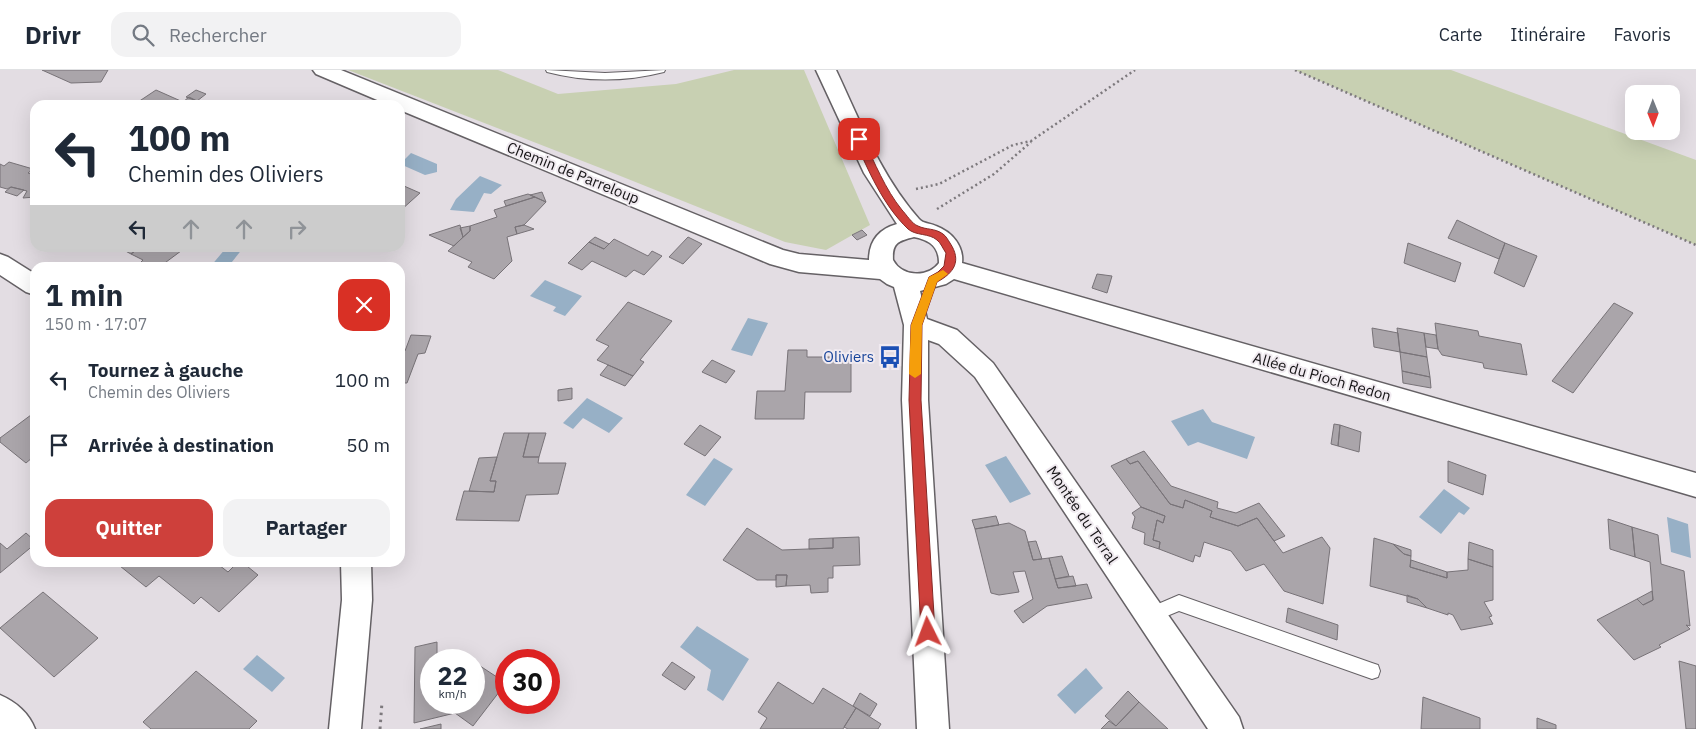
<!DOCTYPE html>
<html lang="fr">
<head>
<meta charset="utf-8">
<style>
	:root { --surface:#fff; --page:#f2f2f3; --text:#1f2937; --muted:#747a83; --line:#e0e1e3; --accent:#ce403b }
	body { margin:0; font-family:"IBM Plex Sans",sans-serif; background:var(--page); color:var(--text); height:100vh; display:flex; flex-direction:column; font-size:19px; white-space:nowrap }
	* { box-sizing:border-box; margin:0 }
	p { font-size:16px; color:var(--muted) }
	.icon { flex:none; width:28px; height:28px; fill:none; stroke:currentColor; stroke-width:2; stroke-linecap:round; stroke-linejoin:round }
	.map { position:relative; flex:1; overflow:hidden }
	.drawer { position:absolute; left:30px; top:192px; width:375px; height:305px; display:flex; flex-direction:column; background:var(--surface); border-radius:15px; box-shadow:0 5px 20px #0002 }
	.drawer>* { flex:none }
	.top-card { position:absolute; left:30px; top:30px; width:375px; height:152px; border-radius:15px; box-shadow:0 5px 20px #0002; background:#fff; color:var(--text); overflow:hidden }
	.needle { width:32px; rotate:179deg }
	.buttons { position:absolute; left:1625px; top:15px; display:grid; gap:10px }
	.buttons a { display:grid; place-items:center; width:55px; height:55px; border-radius:10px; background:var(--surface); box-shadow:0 5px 20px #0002; font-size:25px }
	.speed { position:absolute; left:420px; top:579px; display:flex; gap:10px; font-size:25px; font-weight:700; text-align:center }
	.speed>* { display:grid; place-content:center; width:65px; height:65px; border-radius:50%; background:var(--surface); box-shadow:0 5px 20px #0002; line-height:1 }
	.speed small { font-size:12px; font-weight:400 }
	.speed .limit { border:8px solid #d22; background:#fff; color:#111 }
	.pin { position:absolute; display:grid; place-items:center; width:42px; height:42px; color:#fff; margin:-21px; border-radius:10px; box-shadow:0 2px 8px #0006 }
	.me { position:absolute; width:55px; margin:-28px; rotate:357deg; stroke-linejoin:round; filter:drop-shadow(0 0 4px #0008) }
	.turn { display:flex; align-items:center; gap:18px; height:105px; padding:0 15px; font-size:22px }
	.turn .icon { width:65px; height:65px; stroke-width:2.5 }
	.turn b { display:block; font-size:35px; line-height:42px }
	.lanes { display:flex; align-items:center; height:48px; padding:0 15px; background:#0003; justify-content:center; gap:25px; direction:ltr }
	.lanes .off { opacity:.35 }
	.round { display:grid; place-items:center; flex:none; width:52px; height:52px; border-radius:15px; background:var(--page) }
	.overview { display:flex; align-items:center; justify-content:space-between; height:85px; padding:0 15px }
	h1 { font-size:30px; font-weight:700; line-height:38px }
	.cta { display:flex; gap:10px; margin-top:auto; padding:10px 15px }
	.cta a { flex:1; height:58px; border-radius:15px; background:var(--accent); color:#fff; font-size:20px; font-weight:700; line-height:58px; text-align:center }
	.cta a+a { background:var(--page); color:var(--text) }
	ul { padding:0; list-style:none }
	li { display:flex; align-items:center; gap:15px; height:65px; padding:0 15px }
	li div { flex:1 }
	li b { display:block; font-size:19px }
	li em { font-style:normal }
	header { display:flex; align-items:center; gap:30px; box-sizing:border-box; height:70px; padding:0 25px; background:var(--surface); border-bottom:1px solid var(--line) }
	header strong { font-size:24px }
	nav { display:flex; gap:28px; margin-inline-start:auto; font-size:18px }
	.search { width:350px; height:45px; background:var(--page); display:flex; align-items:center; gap:12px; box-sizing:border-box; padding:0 18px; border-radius:15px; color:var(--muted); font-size:19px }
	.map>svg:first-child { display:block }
	.green { fill:#c8d0b2 }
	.water { fill:#97b0c6 }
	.building { fill:#aaa5aa; stroke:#787378 }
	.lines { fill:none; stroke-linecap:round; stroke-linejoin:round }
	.lane-casing { stroke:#656165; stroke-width:2 }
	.street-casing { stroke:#656165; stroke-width:3 }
	.path-far1 { stroke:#7d797d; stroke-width:2.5; stroke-dasharray:2 3; stroke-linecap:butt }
	.path { stroke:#7d797d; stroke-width:3; stroke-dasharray:2.5 4.5; stroke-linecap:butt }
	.lane { fill:#fff; fill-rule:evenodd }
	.street { fill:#fff; fill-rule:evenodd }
	.route { fill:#ce403b; stroke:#862a26 }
	.slow { fill:#f59e0b }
	.labels { text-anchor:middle; stroke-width:4; stroke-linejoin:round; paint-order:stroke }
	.street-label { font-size:15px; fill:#161416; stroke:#f0eaf0 }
	.transit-label { font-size:15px; fill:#164399; stroke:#f0eaf0; text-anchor:end }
</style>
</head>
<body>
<header>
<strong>Drivr</strong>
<div class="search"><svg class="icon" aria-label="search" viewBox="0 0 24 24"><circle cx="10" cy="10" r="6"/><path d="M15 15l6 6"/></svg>Rechercher</div>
<nav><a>Carte</a><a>Itinéraire</a><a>Favoris</a></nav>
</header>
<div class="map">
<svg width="1696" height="659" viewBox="0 0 1696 659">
	<rect width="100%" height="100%" fill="#e3dde3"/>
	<!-- green -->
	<path class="green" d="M348,0h150l60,24 118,-10 58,-14h70l66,155 -44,25 -41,-8 -182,-73z
		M1295,0h156l245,90v85z"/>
	<!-- water -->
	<path class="water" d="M411,83l26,11v8l-12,3 -25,-11z
		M480,106l22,9 -11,9 -7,-1 -10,19 -24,-2 6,-11z
		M226,178h17l-15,19h-18z
		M545,210l37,16 -17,20 -12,-5 3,-4 -26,-11z
		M748,248l20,5 -16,33 -21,-6z
		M587,328l36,20 -14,15 -26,-15 -10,11 -10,-6z
		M1203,339l9,13 43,15 -8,22 -49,-17 -10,4 -17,-25z
		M1006,386l25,38 -21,9 -25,-38z
		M714,388l19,11 -28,37 -19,-11z
		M1444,419l26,19 -6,7 -5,-3 -18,22 -22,-17z
		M1667,447l21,7 3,34 -20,-6z
		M697,556l52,33 -26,42 -16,-11 4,-20 -31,-23z
		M257,585l28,23 -13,14 -29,-23z
		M1086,598l17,20 -28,26 -18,-19z"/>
	<!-- building -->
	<path class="building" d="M42,0h66l-7,12 -30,1z
		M156,20l27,12 6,-5 10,5 -4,3h-49l-8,-3z
		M196,20l10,4 -9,7 -11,-4z
		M9,92l24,7 -5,4 7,2v22l-12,1 4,-7 -16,-4 -4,2 -7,-2v-23l4,2z
		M404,116l16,7 -20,18v-22z
		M11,117l13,3 -7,6 -12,-4z
		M542,122l4,10 -16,-7z
		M528,124l7,3 -29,9 -2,-5z
		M535,127l11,5 -22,23 -9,2 2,7 -10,3 5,24 -18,18 -26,-12 4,-5 -24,-11 22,-20v-5l27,-9 -3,-7z
		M1457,150l48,23 -6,16 -51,-21z
		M460,155l3,12 -9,9 -25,-11z
		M524,155l10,4 -17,5 -2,-7z
		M470,156v5l-7,6 -3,-9z
		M862,160l5,5 -10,5 -5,-5z
		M595,167l14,7 -5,5 -15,-7z
		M688,167l14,7 -19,20 -14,-7z
		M614,169l34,17 4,-5 10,5 -18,19 -10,-5 -8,7 -34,-16 -10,9 -14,-7 21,-21 15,7z
		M1408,173l53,20 -6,19 -51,-19z
		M1505,173l32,13 -13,31 -30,-14z
		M120,178h19l-8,6z
		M139,178h46l-27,20h-23l8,-8 -12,-6z
		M1097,204l15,2 -5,17 -15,-5z
		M628,232l44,19 -32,39 4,2 -11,14 -36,-16 12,-14 -13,-6z
		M1614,233l19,10 -60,80 -21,-12z
		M1435,253l43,8 1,5 42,8 6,31 -43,-7 -1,-5 -41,-8 -4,-6z
		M1372,258l26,5 2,19 -26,-5z
		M1397,258l27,5 3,24 -27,-5z
		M1424,263l12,2 2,14 -12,-2z
		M411,265l20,1 -6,17 -7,1 -11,29h-7v-33l5,1z
		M788,280h19v7h44v35h-46l-1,27h-49l2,-28h28z
		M1400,282l27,5 3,20 -28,-6z
		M712,290l23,11 -9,12 -24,-11z
		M608,295l25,11 -8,10 -25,-11z
		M1402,301l28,6 1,11 -28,-5z
		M572,318v11l-14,2v-11z
		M35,342v47l-2,-2 -7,6 -26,-21v-4z
		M1334,354l6,1 -2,21 -7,-2z
		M700,355l21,12 -16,19 -21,-12z
		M1340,355l21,7 -2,20 -21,-6z
		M504,363h25l-6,24h16l-1,6h28l-8,31 -32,1 -7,26 -63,-1 8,-29 30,1 2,-11h-6z
		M529,363h17l-7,24h-16z
		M1144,381l27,35 47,16 -1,6 19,5 23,-10 26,33 -11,5 -17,-23 -19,8 -28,-9 2,-6 -27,-11 -2,8 -13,-4 -32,-43 -8,3 -4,-5z
		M497,387l-7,24h6l-2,11 -25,-1 10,-33z
		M1126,389l4,5 8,-3 32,43 13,4 2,-8 27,11 -2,6 28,9 19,-8 26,35 39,-16 8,11 -7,56 -39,-13 -20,-27 -18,7 -15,-20 -27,-9 -4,15 -5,-2 -2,7 -34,-13 1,-7 -7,-2 4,-20 6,3 2,-7 -24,-9 -30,-41z
		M1448,391l38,14 -3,20 -35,-13z
		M1141,437l24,9 -2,7 -6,-3 -4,20 7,2 -1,7 -15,-5 1,-11 -13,-5 3,-11 -3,-4z
		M996,446l3,9 -24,4 -3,-9z
		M1608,449l24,8 3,30 -25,-8z
		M1009,453l16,8 8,29 16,-2 9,30 29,-4 5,14 -45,8 -24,17 -9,-12 19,-12 -8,-28 -12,1 6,20 -20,3 -8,-2 -16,-64z
		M1632,457l26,8 3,29 23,7 6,55 -4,-1 4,4 -31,16 2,2 -27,13 -37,-40 40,-21 6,6 10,-5 -3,-38 -15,-5z
		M747,458l35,22 51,-2v-10l26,-1 1,28 -27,1v12h-5v14l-17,1 -1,-8 -24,1 1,-11h-11v5h-19l-34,-20z
		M26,463l9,8v3l-35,29v-30l7,6z
		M833,468v10l-24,1v-10z
		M1374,468l19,6 11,10 7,2 -1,11 37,11v-6l21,-2v-11l25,8v33l-9,2 8,14 -3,1 4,7 -32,6 -8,-15 -5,-2v2l-21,-7 -9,-9 -48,-13z
		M1036,471l6,18 -9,1 -5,-18z
		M1469,472l24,8v17l-25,-8z
		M1393,474l18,6v6l-7,-2z
		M1062,486l7,20 -14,3 -6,-21z
		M1411,490l36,12v6l-37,-11z
		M123,492h92l13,10 10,-10h4l16,13 -39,37 -18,-15 -7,7 -35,-28 -13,11 -26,-21z
		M776,505h11l-1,11 -10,1z
		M1073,506l3,10 -18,2 -3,-9z
		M1652,521l1,9 -10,5 -6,-6z
		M43,522l55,46 -44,39 -54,-49z
		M1407,525l11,4 9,9 -20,-6z
		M1288,538l50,17 -1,15 -51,-18z
		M437,572v18h-6v42h43v-40l32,21 -33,43 -18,-13 -41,10 1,-76z
		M1679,591l17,5v63h-10z
		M672,592l23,15 -10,13 -23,-15z
		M196,601l61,50 -8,8h-98l-8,-7z
		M778,612l35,22 10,-16 33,20 -13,21h-83l7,-11 -9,-6z
		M1128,621l11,11 -23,24 -11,-10z
		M860,623l17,11 -7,12 -17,-10z
		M1423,627l57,21v11h-59z
		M1139,632l29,27h-67l8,-8 7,5z
		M856,638l25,16 -3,5h-30l-4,-2z
		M1537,648l19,7v4h-19z
		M441,654v5h-21z"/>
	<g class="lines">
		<defs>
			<path id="lane" d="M546,0l59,3 60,-3 -1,2c-39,10 -79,10 -117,0z
				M1179,525l193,68 6,2 2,6 -2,6 -6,2 -193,-68 -29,12 -6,-3 -2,-5 2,-5z"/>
			<path id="street" d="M313,0h28l442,180 16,4 70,6c0,-19 10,-31 28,-36l-33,-51 -48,-103h20c24,51 45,106 83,149 4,5 11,4 17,7 16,6 28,20 26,37l734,210v24l-742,-218 -8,5 -26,7 7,28 30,11 36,33 246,354 4,12h-35l-233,-352 -36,-33 -11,-4v60l21,329h-32l-15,-329 2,-75 -10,-38 -7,-3 -7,-5 -81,-7 -29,-8 -370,-154v-5h-11l-73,-31zM914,167c15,3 25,9 25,26 -11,15 -37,14 -46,-3 -1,-17 5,-19 21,-23z
				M0,184l8,3 27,17v21l-9,-3 -26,-17z
				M341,492h30l1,38 -11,129h-32l13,-129z
				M0,625c16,7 29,18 35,34h-35z"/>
		</defs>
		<!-- lane casing -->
		<use href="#lane" class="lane-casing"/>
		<!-- street casing -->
		<use href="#street" class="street-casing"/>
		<!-- path-far1 -->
		<path class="path-far1" d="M1295,0l401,175
			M916,119l23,-5 74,-39 18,-4 104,-71
			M937,139l57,-35 37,-32"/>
		<!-- path -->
		<path class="path" d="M380,659l2,-27"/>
		<!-- lane -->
		<use href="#lane" class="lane"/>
		<!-- street -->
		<use href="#street" class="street"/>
	</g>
	<!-- route -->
	<path class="route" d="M859,66l4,3c12,24 22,50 39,71 4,4 10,14 16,16 8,4 17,2 25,8 3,2 5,6 7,9 12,18 4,30 -13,39l-15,43 -1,75 14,232 -2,5 -5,2 -5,-2 -2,-5 -12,-232 2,-75 18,-48 9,-5 6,-6 2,-13c-3,-4 -5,-10 -9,-13 -8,-7 -21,-4 -29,-11 -26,-25 -39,-58 -54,-90z"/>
	<!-- slow -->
	<path class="slow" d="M943,200l5,4 -11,8 -15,43 -1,49 -6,4 -6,-4 2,-49 18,-48z"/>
	<!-- icons -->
	<defs>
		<symbol id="bus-bare" viewBox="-9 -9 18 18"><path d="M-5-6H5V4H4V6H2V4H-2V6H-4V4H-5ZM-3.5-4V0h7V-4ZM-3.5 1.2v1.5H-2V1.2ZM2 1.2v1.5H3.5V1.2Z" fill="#1a4fb4" stroke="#f0eaf0" stroke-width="2.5" paint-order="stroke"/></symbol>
	</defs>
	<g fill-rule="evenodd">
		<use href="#bus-bare" x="874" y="271" width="32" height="32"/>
	</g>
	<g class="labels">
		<!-- street labels -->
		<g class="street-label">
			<text transform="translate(573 103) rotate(22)" y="5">Chemin de Parreloup</text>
			<text transform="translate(1322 307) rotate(16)" y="5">Allée du Pioch Redon</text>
			<text transform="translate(1082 445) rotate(56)" y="5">Montée du Terral</text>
		</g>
		<!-- transit labels -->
		<g class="transit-label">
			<text x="874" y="292">Oliviers</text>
		</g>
	</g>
</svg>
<div class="buttons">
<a><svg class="needle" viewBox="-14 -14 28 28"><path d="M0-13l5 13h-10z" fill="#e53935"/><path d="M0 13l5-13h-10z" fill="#747a83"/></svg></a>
</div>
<div class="speed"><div>22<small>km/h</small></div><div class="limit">30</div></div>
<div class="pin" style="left:859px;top:69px;background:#d93025"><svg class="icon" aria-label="arrive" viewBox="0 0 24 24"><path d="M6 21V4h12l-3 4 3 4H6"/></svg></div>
<svg class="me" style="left:928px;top:562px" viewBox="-20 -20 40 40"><path d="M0-17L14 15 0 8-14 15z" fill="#ce403b" stroke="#fff" stroke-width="4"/></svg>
<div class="top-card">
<div class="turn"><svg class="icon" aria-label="left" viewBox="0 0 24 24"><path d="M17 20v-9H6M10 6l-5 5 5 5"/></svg><div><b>100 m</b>Chemin des Oliviers</div></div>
<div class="lanes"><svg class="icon" aria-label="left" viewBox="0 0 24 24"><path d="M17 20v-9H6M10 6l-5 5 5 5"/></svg><svg class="icon off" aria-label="ahead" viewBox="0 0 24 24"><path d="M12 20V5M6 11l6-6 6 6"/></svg><svg class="icon off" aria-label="ahead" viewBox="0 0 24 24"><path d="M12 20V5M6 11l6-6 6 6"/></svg><svg class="icon off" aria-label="right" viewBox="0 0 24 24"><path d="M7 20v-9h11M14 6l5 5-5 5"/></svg></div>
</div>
<section class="drawer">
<div class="overview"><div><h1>1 min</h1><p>150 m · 17:07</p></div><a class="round" style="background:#d93025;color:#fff"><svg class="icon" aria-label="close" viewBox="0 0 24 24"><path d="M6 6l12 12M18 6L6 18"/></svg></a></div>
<ul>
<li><svg class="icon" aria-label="left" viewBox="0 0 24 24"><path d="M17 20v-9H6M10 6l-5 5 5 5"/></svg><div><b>Tournez à gauche</b><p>Chemin des Oliviers</p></div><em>100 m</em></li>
<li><svg class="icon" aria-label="arrive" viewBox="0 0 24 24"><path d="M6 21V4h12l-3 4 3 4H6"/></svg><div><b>Arrivée à destination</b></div><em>50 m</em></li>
</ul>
<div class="cta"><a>Quitter</a><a>Partager</a></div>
</section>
</div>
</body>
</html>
